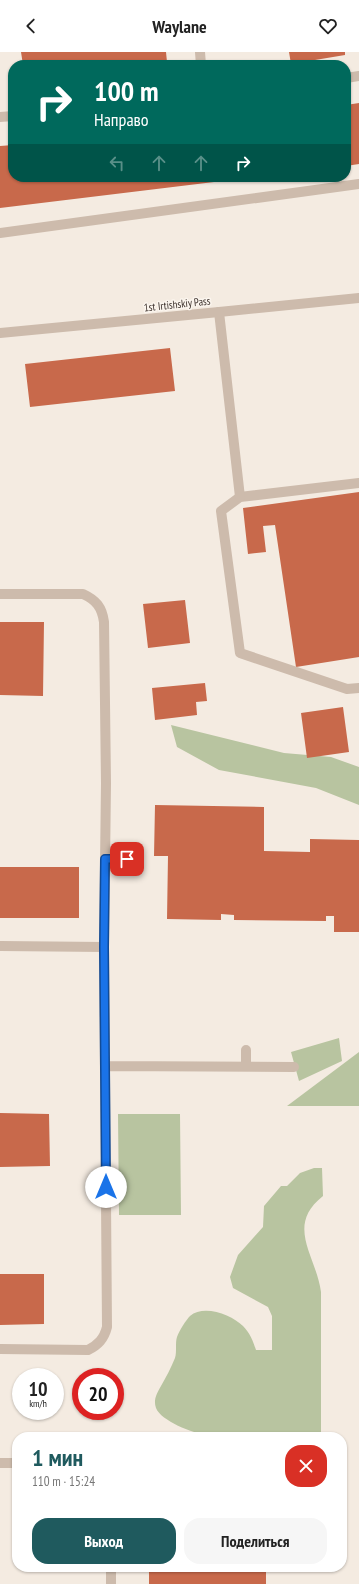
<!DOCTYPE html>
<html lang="ru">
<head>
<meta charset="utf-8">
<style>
	:root { --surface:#fff; --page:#f6f6f6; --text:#222; --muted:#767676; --accent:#1f5a5e }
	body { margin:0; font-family:"PT Sans Narrow",sans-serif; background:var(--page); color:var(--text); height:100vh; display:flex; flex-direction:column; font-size:15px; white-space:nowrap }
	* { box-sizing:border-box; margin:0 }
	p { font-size:13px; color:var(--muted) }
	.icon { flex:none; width:22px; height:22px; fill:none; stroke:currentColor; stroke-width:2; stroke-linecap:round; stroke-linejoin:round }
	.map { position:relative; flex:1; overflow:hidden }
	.panel { position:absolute; left:12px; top:1380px; width:335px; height:140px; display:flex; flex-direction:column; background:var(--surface); border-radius:16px; box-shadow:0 1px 3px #0004 }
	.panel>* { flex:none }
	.top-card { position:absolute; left:8px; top:8px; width:343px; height:122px; border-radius:16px; box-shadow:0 1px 3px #0004; background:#00695c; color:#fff; overflow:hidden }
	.speed { position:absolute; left:12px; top:1316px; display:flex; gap:8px; font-size:20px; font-weight:700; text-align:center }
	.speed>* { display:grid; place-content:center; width:52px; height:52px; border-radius:50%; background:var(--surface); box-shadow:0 1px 3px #0004; line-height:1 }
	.speed small { font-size:10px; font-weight:400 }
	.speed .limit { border:6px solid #d22; background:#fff; color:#111 }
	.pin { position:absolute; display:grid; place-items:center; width:34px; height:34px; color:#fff; margin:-17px; border-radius:8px; box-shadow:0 2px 6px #0006 }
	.me { position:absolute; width:44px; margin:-22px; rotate:0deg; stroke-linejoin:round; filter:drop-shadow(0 0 3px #0008) }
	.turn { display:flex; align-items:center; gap:14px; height:84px; padding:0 20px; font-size:18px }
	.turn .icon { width:52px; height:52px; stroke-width:2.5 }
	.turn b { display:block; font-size:28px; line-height:34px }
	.lanes { display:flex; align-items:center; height:38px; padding:0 20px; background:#0003; justify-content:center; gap:20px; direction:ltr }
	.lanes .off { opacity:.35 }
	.round { display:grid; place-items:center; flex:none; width:42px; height:42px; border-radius:16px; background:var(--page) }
	.headline { display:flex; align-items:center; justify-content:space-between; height:68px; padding:0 20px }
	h1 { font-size:24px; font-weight:800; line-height:30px; color:var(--accent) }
	.primary-button { display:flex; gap:8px; margin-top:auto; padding:8px 20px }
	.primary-button a { flex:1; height:46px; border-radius:16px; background:var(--accent); color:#fff; font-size:16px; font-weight:800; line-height:46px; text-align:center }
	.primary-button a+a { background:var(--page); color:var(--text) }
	header { display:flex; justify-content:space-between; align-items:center; height:52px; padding:0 20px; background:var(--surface); font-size:18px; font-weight:800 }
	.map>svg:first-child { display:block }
	.green { fill:#b8c4a0 }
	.building { fill:#c8694b }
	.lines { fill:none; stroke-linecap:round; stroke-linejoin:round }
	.lane { stroke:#cdbbac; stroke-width:10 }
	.street { stroke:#cdbbac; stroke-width:10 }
	.route-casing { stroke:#114b97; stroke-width:10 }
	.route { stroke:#1a73e8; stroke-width:7 }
	.labels { text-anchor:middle; stroke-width:3; stroke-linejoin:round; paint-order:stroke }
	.street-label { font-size:11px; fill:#3b302b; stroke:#fbf5ee }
</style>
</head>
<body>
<header><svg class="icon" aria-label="back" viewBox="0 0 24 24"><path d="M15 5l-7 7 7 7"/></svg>Waylane<svg class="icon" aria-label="heart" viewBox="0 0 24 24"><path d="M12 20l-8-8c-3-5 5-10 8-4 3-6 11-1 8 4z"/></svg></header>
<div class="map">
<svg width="359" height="1532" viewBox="0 0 359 1532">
	<rect width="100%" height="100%" fill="#f4ebe1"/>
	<!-- green -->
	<path class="green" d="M171,673l113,28 47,4 28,10v38l-43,-17 -97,-18 -42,-23z
		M339,986l3,23 -43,20 -8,-29z
		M359,1000v54h-72z
		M118,1062h62l1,101h-62z
		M314,1116h8l1,28c-38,30 -7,59 -2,96v140l-5,4 -110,-1c-13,-2 -45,-14 -50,-27 -3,-8 1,-15 5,-22 5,-9 10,-18 14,-28 2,-7 0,-15 2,-21 2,-6 9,-17 13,-21 14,-12 42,-1 53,10 7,7 10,15 13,24h16v-34l-4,-9 -35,-19 -3,-11 8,-22 25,-28 1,-21 17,-20h6l13,-13z"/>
	<!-- building -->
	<path class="building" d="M21,0h145l1,10 -20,3h-124z
		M289,0h56v3l-54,9z
		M359,51v61l-13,2v-61z
		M13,93v32l234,1 -247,30v-62z
		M170,296l5,43 -145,16 -5,-43z
		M359,440v165l-63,10 -21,-142 -12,1 3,26 -18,2 -5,-46z
		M185,548l5,43 -42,5 -5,-44z
		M0,570h44l-1,74 -43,-1z
		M205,631l2,18 -11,1 1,13 -42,5 -3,-32z
		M343,655l6,45 -42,6 -6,-45z
		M155,753l109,2v44l46,1v-13l49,1v92h-25v-16h-8v5l-92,-1v-5l-13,-1v6l-54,-1 1,-63h-14z
		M0,815h79v51h-79z
		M0,1061l49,1 1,52 -50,1z
		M0,1222h44v50l-44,1z
		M149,1515h117v17h-117z"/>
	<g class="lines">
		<!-- lane -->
		<path class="lane" d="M200,0l1,13
			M346,26l13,-2
			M0,65l13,-1
			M0,181l359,-49
			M219,260l140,-14
			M359,431l-119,14 -19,14 19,142 107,36 12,-1
			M0,542h83c13,6 19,13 21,28l2,161 -2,164 3,380c-3,12 -9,18 -19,23l-88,-1
			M105,807h22
			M0,894l104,1
			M105,1014l189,1
			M246,1014v-16
			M0,1411h17
			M111,1532v-17"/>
		<!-- street -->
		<path class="street" d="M0,281l219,-21 21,185"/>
	</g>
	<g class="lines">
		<defs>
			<path id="route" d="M106,1135l-2,-240 1,-88h22"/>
		</defs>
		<!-- route casing -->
		<use href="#route" class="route-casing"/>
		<!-- route -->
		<use href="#route" class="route"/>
	</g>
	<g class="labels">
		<!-- street labels -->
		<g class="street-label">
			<text transform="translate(177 252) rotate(-6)" y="4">1st Irtishskiy Pass</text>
		</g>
	</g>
</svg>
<div class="speed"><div>10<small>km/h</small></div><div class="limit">20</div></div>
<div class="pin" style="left:127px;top:807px;background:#d93025"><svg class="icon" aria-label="arrive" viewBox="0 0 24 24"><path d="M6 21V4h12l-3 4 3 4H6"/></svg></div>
<svg class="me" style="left:106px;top:1135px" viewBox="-20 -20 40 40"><circle r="19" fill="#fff"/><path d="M0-13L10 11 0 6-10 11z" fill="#1a73e8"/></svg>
<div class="top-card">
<div class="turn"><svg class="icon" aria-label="right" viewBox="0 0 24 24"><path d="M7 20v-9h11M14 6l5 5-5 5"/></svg><div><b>100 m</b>Направо</div></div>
<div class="lanes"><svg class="icon off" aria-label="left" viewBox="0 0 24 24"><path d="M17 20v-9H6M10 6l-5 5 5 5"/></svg><svg class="icon off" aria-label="ahead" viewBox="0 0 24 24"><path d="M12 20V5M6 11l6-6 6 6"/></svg><svg class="icon off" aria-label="ahead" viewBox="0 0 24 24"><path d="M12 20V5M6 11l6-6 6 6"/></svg><svg class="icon" aria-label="right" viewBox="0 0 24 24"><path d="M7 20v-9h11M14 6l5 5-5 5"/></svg></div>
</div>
<section class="panel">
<div class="headline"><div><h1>1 мин</h1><p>110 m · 15:24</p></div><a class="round" style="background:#d93025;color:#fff"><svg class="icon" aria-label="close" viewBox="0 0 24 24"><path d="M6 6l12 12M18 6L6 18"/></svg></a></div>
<div class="primary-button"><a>Выход</a><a>Поделиться</a></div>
</section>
</div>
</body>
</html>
